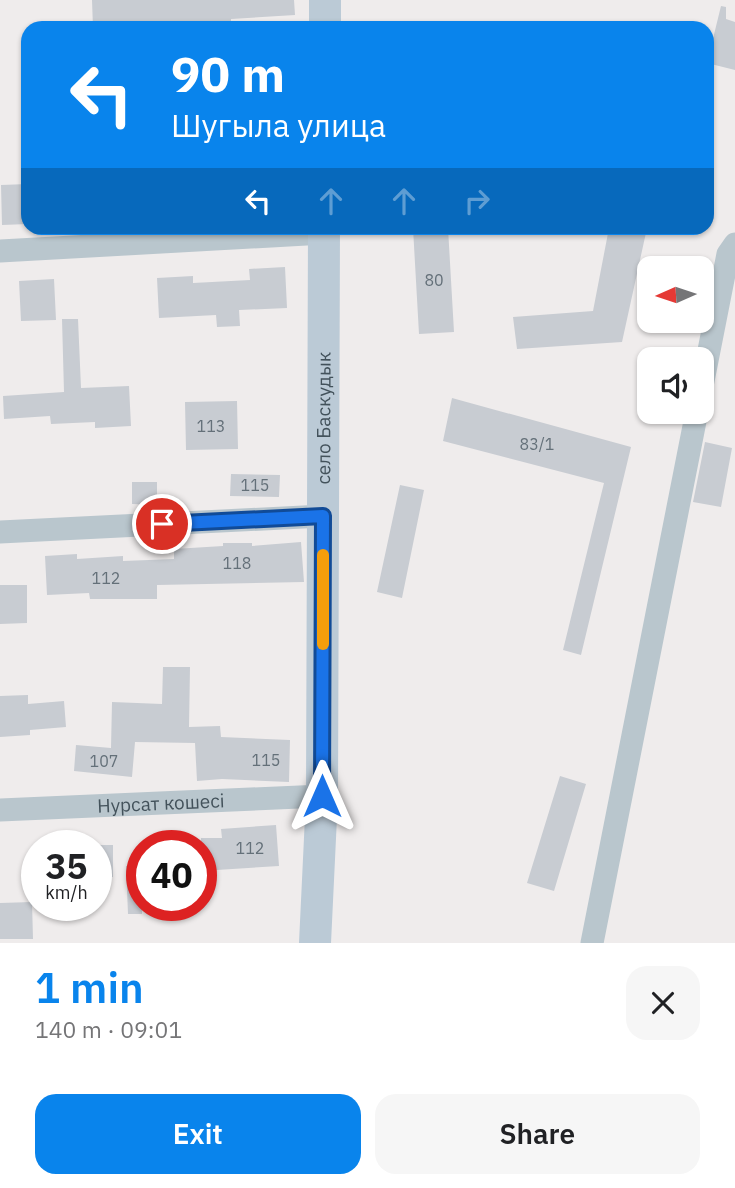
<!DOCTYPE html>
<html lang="en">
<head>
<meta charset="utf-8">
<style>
	:root { --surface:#fff; --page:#f6f6f6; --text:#202124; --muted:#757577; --accent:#0984ec }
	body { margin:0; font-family:"IBM Plex Sans",sans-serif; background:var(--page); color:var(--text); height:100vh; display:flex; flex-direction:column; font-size:26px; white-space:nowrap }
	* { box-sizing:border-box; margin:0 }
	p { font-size:23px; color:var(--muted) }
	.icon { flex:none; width:38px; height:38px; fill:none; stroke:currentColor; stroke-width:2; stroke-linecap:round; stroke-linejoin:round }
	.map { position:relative; height:943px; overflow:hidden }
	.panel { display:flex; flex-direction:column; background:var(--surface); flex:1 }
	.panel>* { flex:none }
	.top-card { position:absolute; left:21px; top:21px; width:693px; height:214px; border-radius:21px; box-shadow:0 2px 5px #0004; background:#0984ec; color:#fff; overflow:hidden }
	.needle { width:46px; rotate:267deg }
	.fabs { position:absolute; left:637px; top:256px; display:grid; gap:14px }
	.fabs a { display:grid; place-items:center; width:77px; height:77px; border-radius:14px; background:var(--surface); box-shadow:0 2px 5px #0004; font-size:35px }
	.speed { position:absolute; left:21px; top:830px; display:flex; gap:14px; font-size:35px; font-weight:700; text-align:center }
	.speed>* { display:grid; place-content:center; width:91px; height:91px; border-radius:50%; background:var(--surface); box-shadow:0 2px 5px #0004; line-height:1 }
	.speed small { font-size:18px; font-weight:400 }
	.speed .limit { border:10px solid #d22; background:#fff; color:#111 }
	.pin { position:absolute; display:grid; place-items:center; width:60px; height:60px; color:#fff; margin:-30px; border:4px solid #fff; border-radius:50%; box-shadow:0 2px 7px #0007 }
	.me { position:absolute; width:77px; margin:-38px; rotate:0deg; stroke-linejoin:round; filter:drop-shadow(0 0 5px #0008) }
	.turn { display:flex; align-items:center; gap:24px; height:147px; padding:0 35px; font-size:32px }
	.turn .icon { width:91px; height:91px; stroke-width:2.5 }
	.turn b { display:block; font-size:49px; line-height:60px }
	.lanes { display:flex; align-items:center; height:66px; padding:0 35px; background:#0003; justify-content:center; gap:35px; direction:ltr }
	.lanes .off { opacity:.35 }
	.round { display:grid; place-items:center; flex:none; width:74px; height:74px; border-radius:21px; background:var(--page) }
	.overview { display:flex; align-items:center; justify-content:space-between; height:119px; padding:0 35px }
	h1 { font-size:42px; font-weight:600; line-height:52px; color:var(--accent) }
	.primary-button { display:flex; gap:14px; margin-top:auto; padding:14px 35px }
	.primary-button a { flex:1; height:80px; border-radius:21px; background:var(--accent); color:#fff; font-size:28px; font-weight:600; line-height:80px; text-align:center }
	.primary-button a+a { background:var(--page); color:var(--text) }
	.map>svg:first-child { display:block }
	.building { fill:#c8ccd2 }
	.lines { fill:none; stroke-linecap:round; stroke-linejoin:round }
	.street { stroke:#b9c6cd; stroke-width:23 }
	.secondary { stroke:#bbcad6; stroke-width:32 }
	.route-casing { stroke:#114b97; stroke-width:18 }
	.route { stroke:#1a73e8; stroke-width:12 }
	.slow { stroke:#f59e0b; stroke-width:12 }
	.labels { text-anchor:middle; stroke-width:7; stroke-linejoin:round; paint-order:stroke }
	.number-label { font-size:16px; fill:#647079 }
	.street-label { font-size:19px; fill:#43525b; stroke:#fff }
</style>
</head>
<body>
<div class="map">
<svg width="735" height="943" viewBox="0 0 735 943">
	<rect width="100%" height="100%" fill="#efecec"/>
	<!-- building -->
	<path class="building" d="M92,0h202l1,15 -64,4v9h-39v-6l-99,6z
		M721,6l5,1v12l9,3v48l-28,-7z
		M28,184v40l-26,1 -1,-40z
		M413,228h35l6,104 -35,2z
		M609,228h38l-25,114 -105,7 -4,-32 80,-6z
		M285,267l2,41 -48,2 1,16 -23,1 -1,-12 -57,3 -2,-40 36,-2v7l57,-3 -1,-11z
		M54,279l2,41 -35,1 -2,-40z
		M62,319h16l3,69 48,-2 2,40 -36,2v-6l-44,2 -1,-8 -46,3 -1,-23 61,-4z
		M452,398l179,49 -50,208 -18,-5 41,-167 -161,-42z
		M237,401l1,48 -52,1 -1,-48z
		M705,442l27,6 -11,59 -28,-5z
		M231,474l49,1 -1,22 -49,-1z
		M132,482h25v23l-25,-1z
		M400,485l24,5 -22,108 -25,-6z
		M301,542l3,40 -147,3v14h-67l-1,-6 -42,2 -2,-39 32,-2v5l46,-3v5l51,-2v-10l49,-3v-3h29v3z
		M0,585h27v38l-27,1z
		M163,667h27l-1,60 31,-1 1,11 69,3 -1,42 -67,-3 -25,2 -2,-38 -60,-1 -3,35 -58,-6 2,-26 35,3 1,-46 50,2z
		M28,695v9l36,-3 2,26 -36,3v5l-30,2v-41z
		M560,776l26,8 -32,107 -27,-8z
		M276,825l3,41 -78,5v-33h21l-1,-9z
		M96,845h17v32h-17z
		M126,866h16v48h-14z
		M32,902l1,37h-33v-36z"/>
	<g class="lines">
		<!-- street -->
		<g class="street">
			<path d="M0,251l324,-18"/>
			<path d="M702,386l26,-132 7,-10"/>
			<path d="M0,532l323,-16"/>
			<path id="s1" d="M0,810l322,-14"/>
			<path d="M592,943l105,-532"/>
		</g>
		<!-- secondary -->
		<g class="secondary">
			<path d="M325,28v-28"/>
			<path id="s2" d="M315,943l7,-147 2,-568"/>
		</g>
	</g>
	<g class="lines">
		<defs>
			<path id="route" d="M162,524l161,-8 -1,280"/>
		</defs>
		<!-- route casing -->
		<use href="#route" class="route-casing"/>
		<!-- route -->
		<use href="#route" class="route"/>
		<!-- slow -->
		<path class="slow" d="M323,644v-89"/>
	</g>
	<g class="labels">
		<!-- number labels -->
		<g class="number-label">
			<text x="434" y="286">80</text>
			<text x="211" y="432">113</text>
			<text x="537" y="450">83/1</text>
			<text x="255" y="491">115</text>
			<text x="237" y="569">118</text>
			<text x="106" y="584">112</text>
			<text x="266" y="766">115</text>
			<text x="104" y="767">107</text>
			<text x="250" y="854">112</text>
		</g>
		<!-- street labels -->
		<g class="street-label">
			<text dy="7" stroke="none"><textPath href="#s2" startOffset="525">село Баскудык</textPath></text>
			<text dy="7" stroke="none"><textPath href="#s1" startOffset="161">Нурсат кошесi</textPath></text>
		</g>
	</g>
</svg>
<div class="fabs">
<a><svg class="needle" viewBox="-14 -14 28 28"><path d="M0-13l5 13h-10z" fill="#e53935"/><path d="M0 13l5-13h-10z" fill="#757577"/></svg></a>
<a><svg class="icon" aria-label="sound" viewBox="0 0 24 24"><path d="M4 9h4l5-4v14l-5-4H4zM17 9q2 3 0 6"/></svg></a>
</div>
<div class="speed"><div>35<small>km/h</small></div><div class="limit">40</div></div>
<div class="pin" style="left:162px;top:524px;background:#d93025"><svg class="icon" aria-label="arrive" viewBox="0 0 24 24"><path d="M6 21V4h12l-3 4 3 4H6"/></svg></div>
<svg class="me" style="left:322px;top:796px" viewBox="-20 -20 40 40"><path d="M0-17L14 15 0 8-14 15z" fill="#1a73e8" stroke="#fff" stroke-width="4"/></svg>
<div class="top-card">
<div class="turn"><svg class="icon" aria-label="left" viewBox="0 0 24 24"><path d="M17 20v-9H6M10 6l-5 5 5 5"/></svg><div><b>90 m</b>Шугыла улица</div></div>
<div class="lanes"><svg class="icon" aria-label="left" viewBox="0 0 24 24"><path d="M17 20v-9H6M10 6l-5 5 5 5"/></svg><svg class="icon off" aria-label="ahead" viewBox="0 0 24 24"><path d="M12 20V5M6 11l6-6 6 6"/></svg><svg class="icon off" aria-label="ahead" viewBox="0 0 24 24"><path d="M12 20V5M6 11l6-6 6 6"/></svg><svg class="icon off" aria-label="right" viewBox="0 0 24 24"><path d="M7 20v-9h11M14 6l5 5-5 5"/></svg></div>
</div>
</div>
<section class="panel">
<div class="overview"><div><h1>1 min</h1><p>140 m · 09:01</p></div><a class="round"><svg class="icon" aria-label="close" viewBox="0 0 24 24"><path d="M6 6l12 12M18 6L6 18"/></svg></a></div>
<div class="primary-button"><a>Exit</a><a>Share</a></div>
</section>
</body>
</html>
